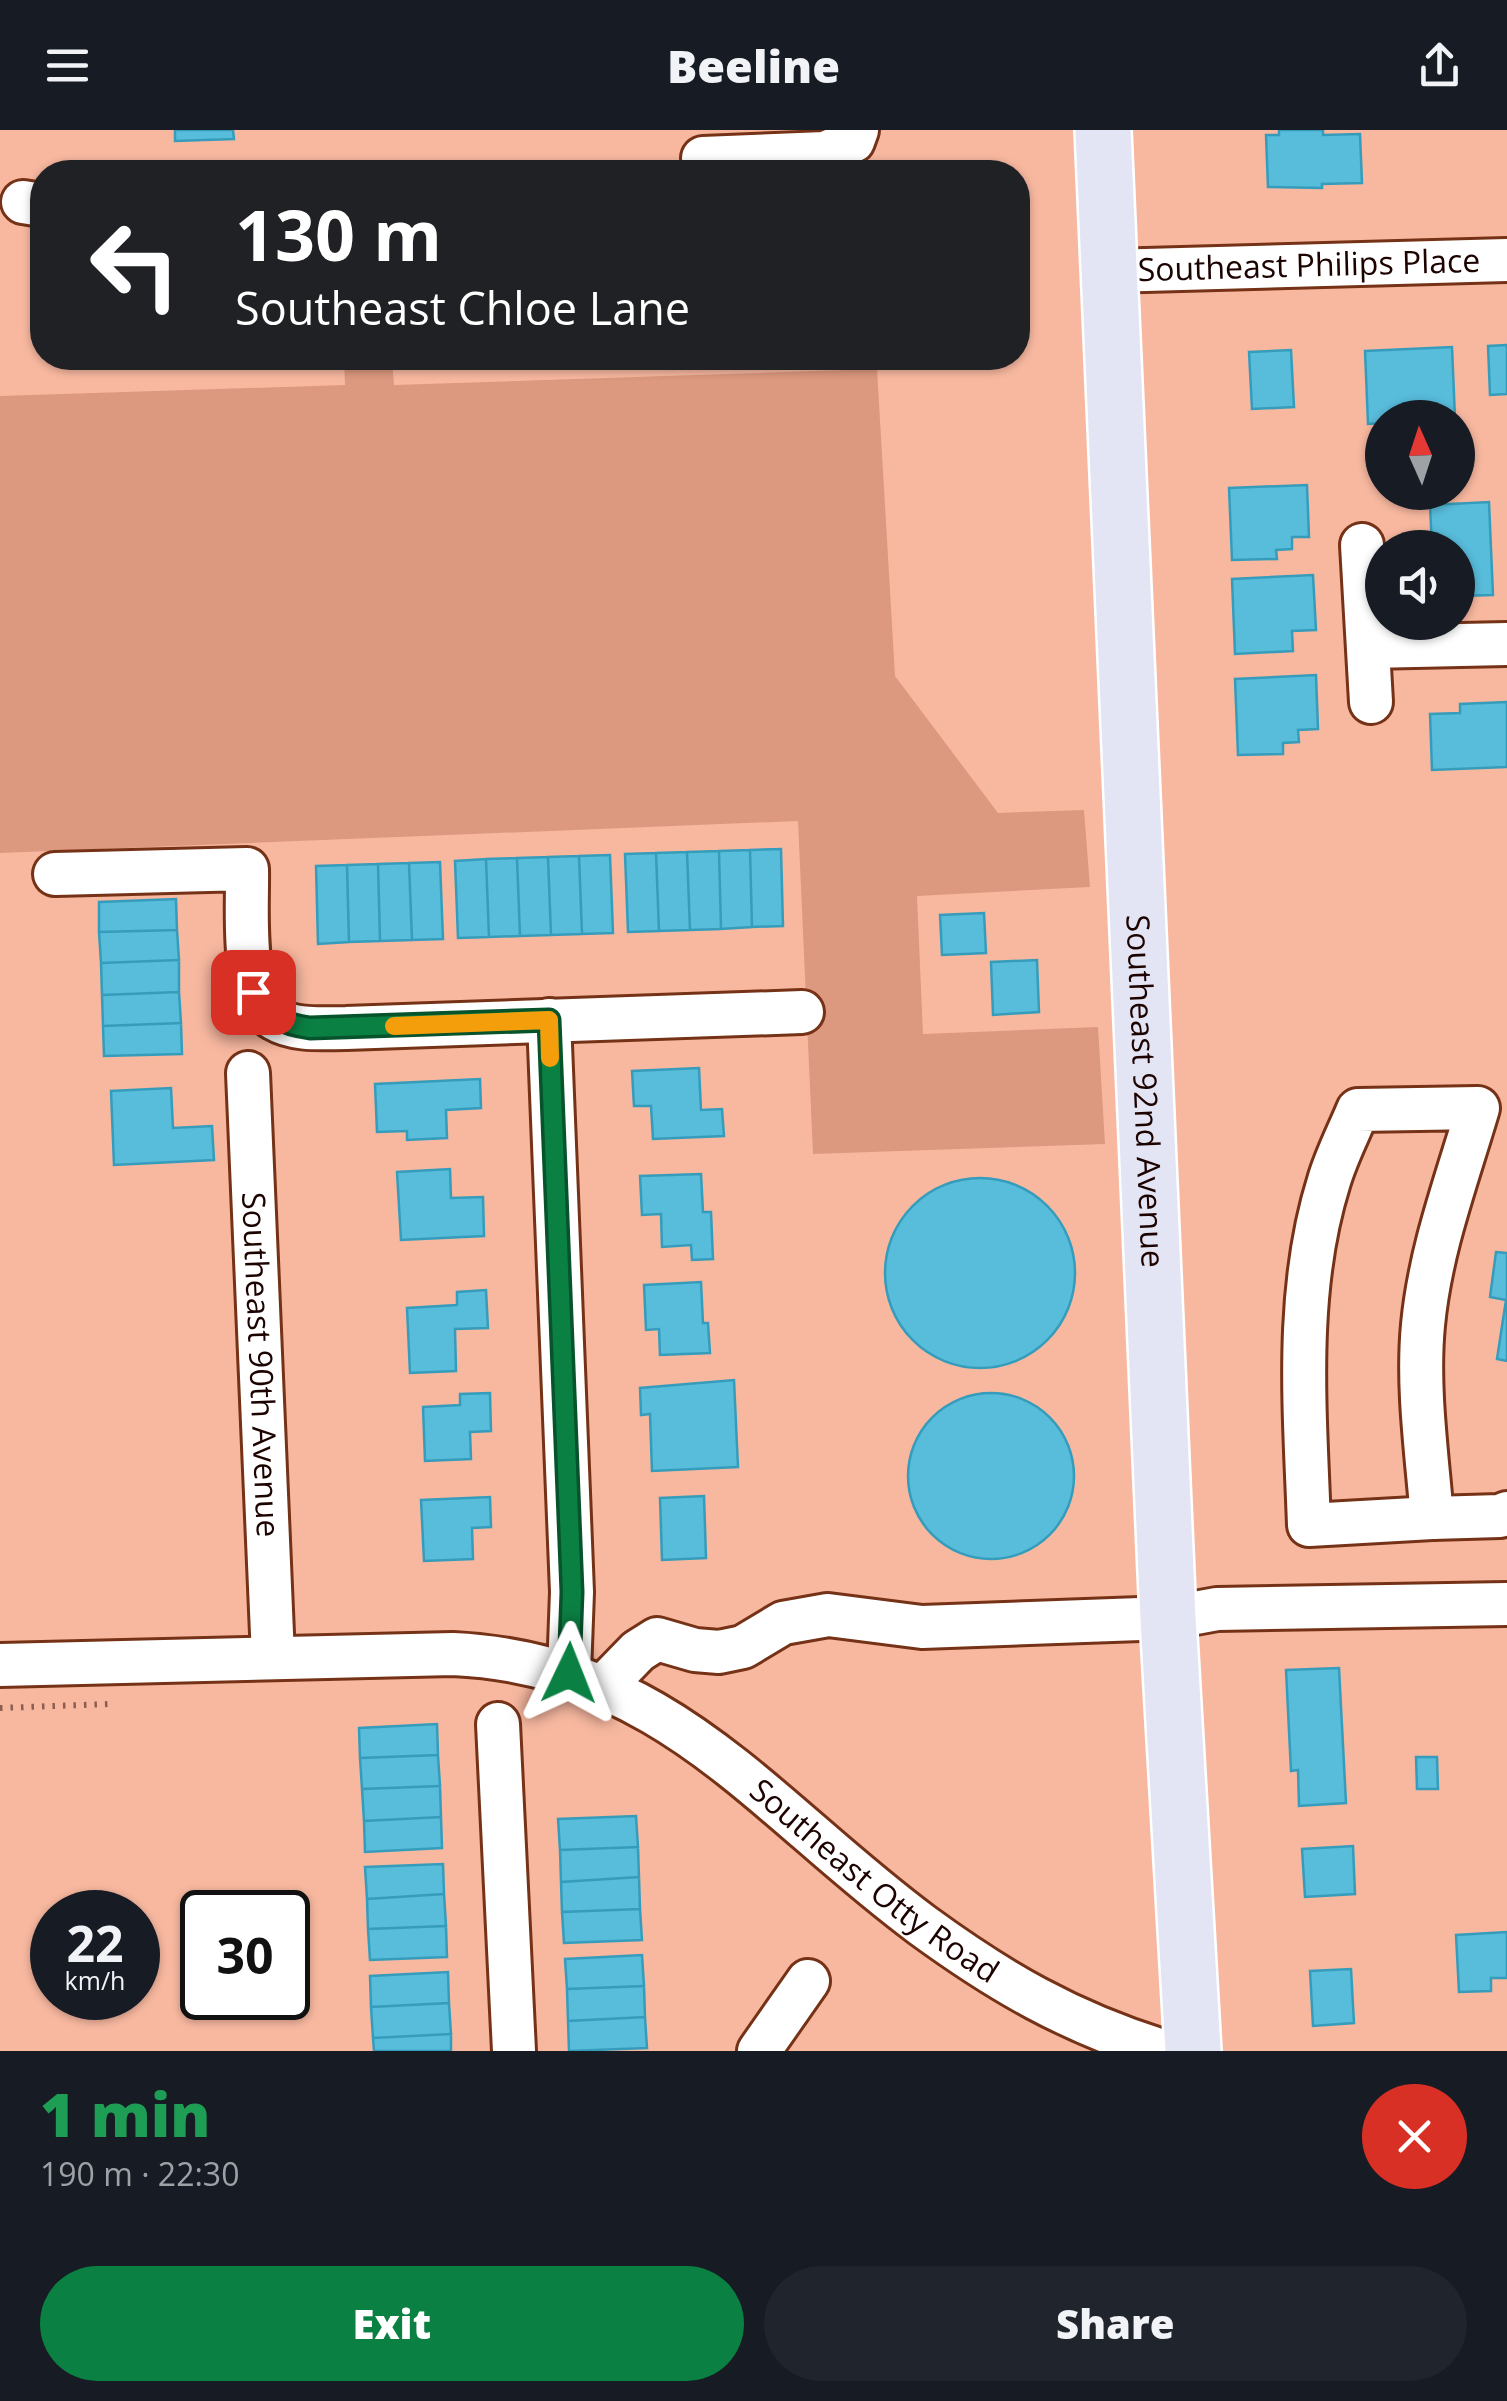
<!DOCTYPE html>
<html lang="en">
<head>
<meta charset="utf-8">
<style>
	:root { --surface:#171b24; --page:#20242c; --text:#f1f3f6; --muted:#9ea1a6; --accent:#0b8043 }
	body { margin:0; font-family:"Open Sans",sans-serif; background:var(--page); color:var(--text); height:100vh; display:flex; flex-direction:column; font-size:38px; white-space:nowrap }
	* { box-sizing:border-box; margin:0 }
	p { font-size:32px; color:var(--muted) }
	.icon { flex:none; width:55px; height:55px; fill:none; stroke:currentColor; stroke-width:2; stroke-linecap:round; stroke-linejoin:round }
	.map { position:relative; height:1921px; overflow:hidden }
	.side { display:flex; flex-direction:column; background:var(--surface); flex:1 }
	.side>* { flex:none }
	.guide { position:absolute; left:30px; top:30px; width:1000px; height:210px; border-radius:40px; box-shadow:0 2px 8px #0004; background:#202124; color:#fff; overflow:hidden }
	.needle { width:65px; rotate:357deg }
	.buttons { position:absolute; left:1365px; top:270px; display:grid; gap:20px }
	.buttons a { display:grid; place-items:center; width:110px; height:110px; border-radius:50%; background:var(--surface); box-shadow:0 2px 8px #0004; font-size:50px }
	.speed { position:absolute; left:30px; top:1760px; display:flex; gap:20px; font-size:50px; font-weight:700; text-align:center }
	.speed>* { display:grid; place-content:center; width:130px; height:130px; border-radius:50%; background:var(--surface); box-shadow:0 2px 8px #0004; line-height:1 }
	.speed small { font-size:25px; font-weight:400 }
	.speed .limit { border:5px solid #111; border-radius:15px; background:#fff; color:#111 }
	.pin { position:absolute; display:grid; place-items:center; width:85px; height:85px; color:#fff; margin:-42px; border-radius:20px; box-shadow:0 5px 15px #0006 }
	.me { position:absolute; width:110px; margin:-55px; rotate:2deg; stroke-linejoin:round; filter:drop-shadow(0 0 8px #0008) }
	.turn { display:flex; align-items:center; gap:35px; height:210px; padding:0 40px; font-size:45px }
	.turn .icon { width:130px; height:130px; stroke-width:2.5 }
	.turn b { display:block; font-size:70px; line-height:85px }
	.round { display:grid; place-items:center; flex:none; width:105px; height:105px; border-radius:52px; background:var(--page) }
	.head { display:flex; align-items:center; justify-content:space-between; height:170px; padding:0 40px }
	h1 { font-size:60px; font-weight:800; line-height:75px; color:#1e9e55 }
	.cta { display:flex; gap:20px; margin-top:auto; padding:20px 40px }
	.cta a { flex:1; height:115px; border-radius:60px; background:var(--accent); color:#fff; font-size:40px; font-weight:800; line-height:115px; text-align:center }
	.cta a+a { background:var(--page); color:var(--text) }
	header { display:flex; justify-content:space-between; align-items:center; height:130px; padding:0 40px; background:var(--surface); font-size:45px; font-weight:800 }
	.map>svg:first-child { display:block }
	.green { fill:#dd997f }
	.building { fill:#58bcdb; stroke:#359dbb; stroke-width:2.5 }
	.lines { fill:none; stroke-linecap:round; stroke-linejoin:round }
	.minor-casing { stroke:#753216; stroke-width:48 }
	.major-casing { stroke:#fff; stroke-width:60 }
	.path { stroke:#8b5e51; stroke-width:6; stroke-dasharray:2.5 8; stroke-linecap:butt }
	.minor { stroke:#fff; stroke-width:42 }
	.major { stroke:#e4e5f4; stroke-width:55 }
	.route-casing { stroke:#07532c; stroke-width:25 }
	.route { stroke:#0b8043; stroke-width:18 }
	.slow { stroke:#f59e0b; stroke-width:18 }
	.labels { text-anchor:middle; stroke-width:9; stroke-linejoin:round; paint-order:stroke }
	.street-label { font-size:32px; fill:#1c0300; stroke:#fde4da }
</style>
</head>
<body>
<header><svg class="icon" aria-label="menu" viewBox="0 0 24 24"><path d="M4 6h16M4 12h16M4 18h16"/></svg>Beeline<svg class="icon" aria-label="share" viewBox="0 0 24 24"><path d="M12 15V3M7 8l5-5 5 5M5 13v7h14v-7"/></svg></header>
<div class="map">
<svg width="1507" height="1921" viewBox="0 0 1507 1921">
	<rect width="100%" height="100%" fill="#f8b8a0"/>
	<!-- green -->
	<path class="green" d="M344,228h48l2,27 483,-16 18,307 103,137 86,-3 6,77 -173,9 6,138 175,-7 7,117 -292,10 -15,-333 -798,32v-457l345,-11z"/>
	<!-- building -->
	<path class="building" d="M175,0h58l1,9 -59,2z
		M1279,0h44v5l37,-1 2,49 -40,1v4l-54,-1 -2,-52h13z
		M1507,215v49l-17,1 -2,-49z
		M1452,217l3,71h-73v5l-14,1 -3,-73z
		M1291,220l3,57 -42,2 -3,-57z
		M1307,355l2,52h-17v12l-16,1 1,9 -45,1 -3,-72z
		M1489,372l4,93 -35,1v-48h-26l-2,-43z
		M1313,445l3,55 -24,1 1,20 -58,3 -3,-75z
		M1316,545l2,54 -20,1 1,12 -16,1v11l-45,1 -3,-76z
		M1507,572v65l-75,3 -2,-56 30,-1v-9z
		M781,719l2,77 -31,1 -2,-77z
		M750,720l2,77 -31,2 -2,-78z
		M719,721l2,78 -31,1 -3,-78z
		M687,722l3,78 -31,1 -3,-78z
		M656,723l3,78 -31,1 -3,-78z
		M610,725l3,78 -31,1 -3,-78z
		M579,726l3,78 -31,1 -3,-78z
		M548,727l3,78 -31,1 -3,-78z
		M517,728l3,78 -31,1 -3,-78z
		M486,729l3,78 -31,1 -3,-77z
		M440,732l3,77 -31,1 -3,-77z
		M409,733l3,77 -32,1 -2,-77z
		M378,734l2,77 -31,1 -2,-77z
		M347,735l2,77 -31,2 -2,-78z
		M176,769l1,31 -78,2v-30z
		M984,783l2,40 -44,2 -2,-40z
		M177,800l2,30 -78,3 -2,-31z
		M179,830v32l-77,3 -1,-32z
		M1037,830l2,52 -46,3 -2,-53z
		M179,862l2,31 -78,3 -1,-31z
		M181,893l1,31 -78,2 -1,-30z
		M699,938l2,42 21,-1 2,27 -71,3 -2,-33h-17l-2,-35z
		M480,949l1,29 -35,2 1,28 -40,2v-9l-30,1 -2,-48z
		M171,958l2,40 39,-2 2,34 -100,5 -3,-74z
		M450,1039l1,29 32,-1 1,39 -83,4 -4,-68z
		M701,1044l2,38h8l2,47 -21,1 -1,-15 -29,2 -1,-33 -19,1 -2,-39z
		M885 1143a95 95 0 1 1 190 0a95 95 0 1 1-190 0Z
		M1496,1122l11,1v108l-10,-2 9,-59 -16,-3z
		M701,1152l2,41h5l2,30 -50,2 -1,-26 -13,1 -2,-45z
		M486,1160l2,38 -33,1 1,42 -46,2 -3,-65 50,-3v-13z
		M734,1250l4,87 -86,4 -2,-57 -9,1 -1,-27z
		M908 1346a83 83 0 1 1 166 0a83 83 0 1 1-166 0Z
		M490,1263l1,38 -21,1 1,27 -46,2 -2,-54 37,-2v-11z
		M704,1366l2,62 -44,2 -2,-62z
		M490,1367l1,30 -19,1 1,31 -49,2 -3,-61z
		M1339,1538l7,135 -47,3 -1,-36 -7,1 -5,-101z
		M437,1594l1,31 -78,3 -1,-30z
		M438,1625l2,31 -78,3 -2,-31z
		M1416,1627h21l1,32h-21z
		M440,1656l1,31 -77,4 -2,-32z
		M636,1686l2,31 -78,3 -2,-31z
		M441,1687l1,31 -77,4 -1,-31z
		M1353,1716l2,48 -50,3 -3,-48z
		M638,1717l1,30 -78,5 -1,-32z
		M443,1734l1,30 -77,5 -2,-32z
		M639,1747l1,32 -78,3 -1,-30z
		M444,1764l2,32 -78,3 -1,-30z
		M640,1779l2,31 -78,3 -2,-31z
		M446,1796l1,31 -77,3 -2,-31z
		M1507,1802v46h-16v13l-32,1 -3,-57z
		M642,1825l2,31 -77,3 -2,-30z
		M1351,1839l3,54 -41,3 -3,-55z
		M448,1842l1,31 -78,4 -1,-31z
		M644,1856l1,31 -77,4 -1,-32z
		M449,1873l2,31 -78,4 -2,-31z
		M645,1887l2,31 -78,3 -1,-30z
		M451,1904v17h-77l-1,-13z"/>
	<g class="lines">
		<defs>
			<g id="minor">
				<path d="M703,28l122,-5 28,-12 4,-11"/>
				<path d="M23,72l19,3"/>
				<path id="s1" d="M1109,141l398,-11"/>
				<path d="M1362,415l9,157"/>
				<path d="M1369,517l138,-3"/>
				<path d="M55,744l192,-5c1,38 -8,130 28,150 20,12 48,9 71,9l456,-16"/>
				<path d="M549,890l23,572 -3,81"/>
				<path id="s2" d="M248,943l25,584"/>
				<path d="M1478,978c-21,71 -48,142 -55,217 -6,63 4,130 9,193l-123,7c-4,-115 -15,-233 20,-344 7,-24 19,-47 29,-71z"/>
				<path d="M1432,1388l68,-2 7,-3"/>
				<path id="s3" d="M0,1535l453,-11c214,10 311,154 469,271 78,57 147,97 240,126"/>
				<path d="M604,1556l34,-35 19,-12 38,11 24,2 24,-5 40,-24 45,-8 94,12 246,-9 49,-9 290,-5"/>
				<path d="M498,1594l16,327"/>
				<path d="M759,1921l49,-70"/>
			</g>
			<g id="major">
				<path id="s4" d="M1103,0l65,1488 25,433"/>
			</g>
		</defs>
		<!-- minor casing -->
		<use href="#minor" class="minor-casing"/>
		<!-- major casing -->
		<use href="#major" class="major-casing"/>
		<!-- path -->
		<path class="path" d="M0,1578l109,-4"/>
		<!-- minor -->
		<use href="#minor" class="minor"/>
		<!-- major -->
		<use href="#major" class="major"/>
	</g>
	<g class="lines">
		<defs>
			<path id="route" d="M253,862c14,25 29,32 57,36l239,-8 23,572 -3,81"/>
		</defs>
		<!-- route casing -->
		<use href="#route" class="route-casing"/>
		<!-- route -->
		<use href="#route" class="route"/>
		<!-- slow -->
		<path class="slow" d="M394,896l155,-6 1,38"/>
	</g>
	<g class="labels">
		<!-- street labels -->
		<g class="street-label">
			<text dy="11" stroke="none"><textPath href="#s1" startOffset="200">Southeast Philips Place</textPath></text>
			<text dy="11" stroke="none"><textPath href="#s4" startOffset="962">Southeast 92nd Avenue</textPath></text>
			<text dy="11" stroke="none"><textPath href="#s2" startOffset="292">Southeast 90th Avenue</textPath></text>
			<text dy="11" stroke="none"><textPath href="#s3" startOffset="942">Southeast Otty Road</textPath></text>
		</g>
	</g>
</svg>
<div class="buttons">
<a><svg class="needle" viewBox="-14 -14 28 28"><path d="M0-13l5 13h-10z" fill="#e53935"/><path d="M0 13l5-13h-10z" fill="#9ea1a6"/></svg></a>
<a><svg class="icon" aria-label="sound" viewBox="0 0 24 24"><path d="M4 9h4l5-4v14l-5-4H4zM17 9q2 3 0 6"/></svg></a>
</div>
<div class="speed"><div>22<small>km/h</small></div><div class="limit">30</div></div>
<div class="pin" style="left:253px;top:862px;background:#d93025"><svg class="icon" aria-label="arrive" viewBox="0 0 24 24"><path d="M6 21V4h12l-3 4 3 4H6"/></svg></div>
<svg class="me" style="left:569px;top:1543px" viewBox="-20 -20 40 40"><path d="M0-17L14 15 0 8-14 15z" fill="#0b8043" stroke="#fff" stroke-width="4"/></svg>
<div class="guide">
<div class="turn"><svg class="icon" aria-label="left" viewBox="0 0 24 24"><path d="M17 20v-9H6M10 6l-5 5 5 5"/></svg><div><b>130 m</b>Southeast Chloe Lane</div></div>
</div>
</div>
<section class="side">
<div class="head"><div><h1>1 min</h1><p>190 m · 22:30</p></div><a class="round" style="background:#d93025;color:#fff"><svg class="icon" aria-label="close" viewBox="0 0 24 24"><path d="M6 6l12 12M18 6L6 18"/></svg></a></div>
<div class="cta"><a>Exit</a><a>Share</a></div>
</section>
</body>
</html>
